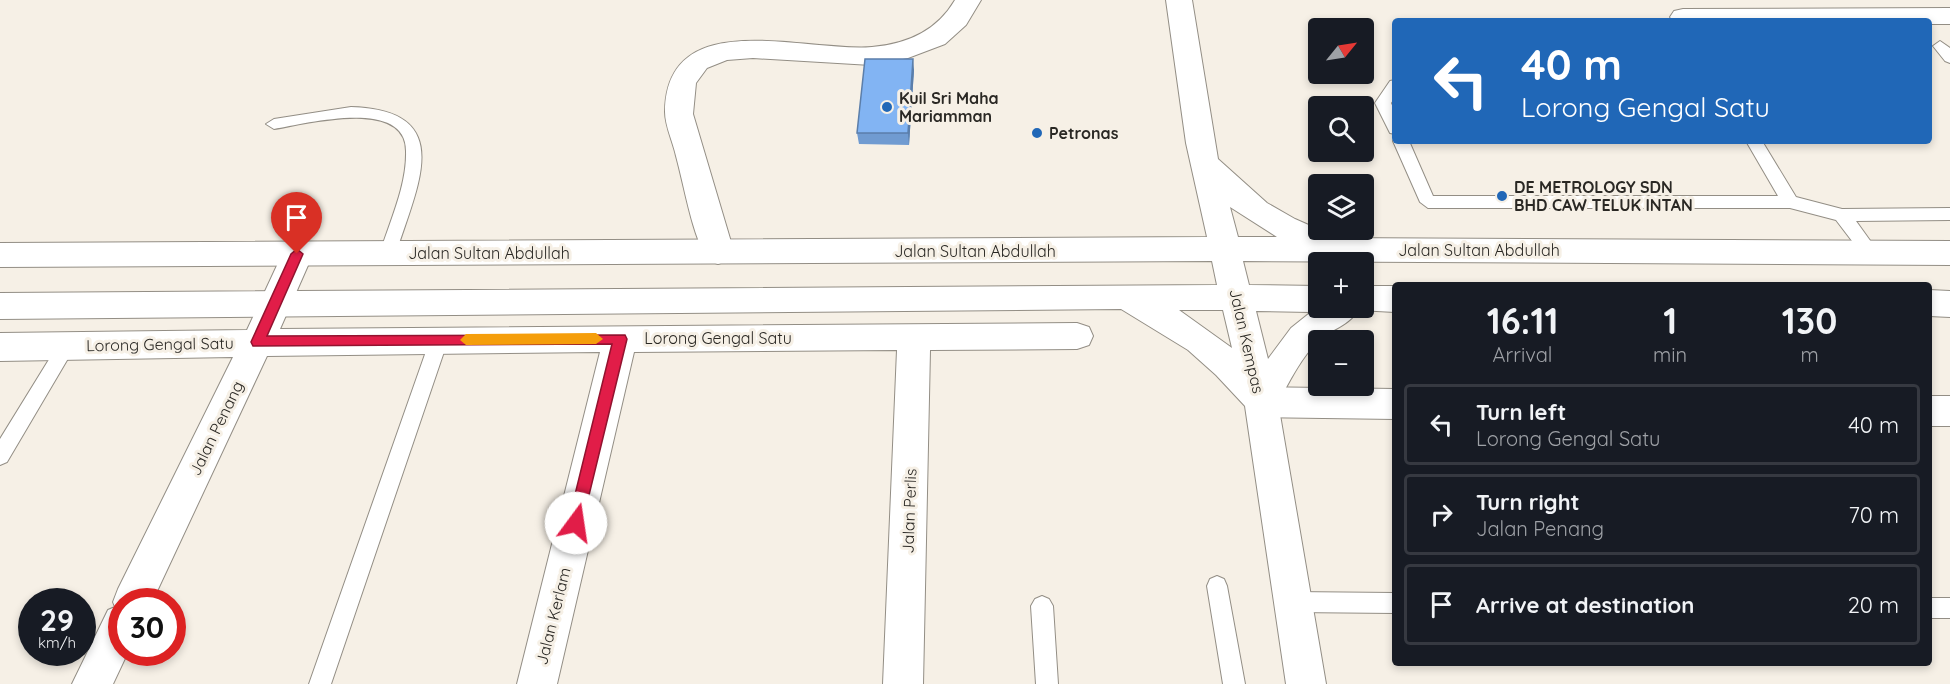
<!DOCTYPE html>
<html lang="en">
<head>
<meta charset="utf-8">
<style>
	:root { --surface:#171b24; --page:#20242c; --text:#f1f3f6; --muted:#9ea1a6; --line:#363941 }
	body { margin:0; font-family:Quicksand,sans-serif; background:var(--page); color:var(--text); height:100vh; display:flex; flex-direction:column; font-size:22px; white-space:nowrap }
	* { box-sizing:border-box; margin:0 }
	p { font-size:20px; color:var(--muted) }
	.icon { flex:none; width:33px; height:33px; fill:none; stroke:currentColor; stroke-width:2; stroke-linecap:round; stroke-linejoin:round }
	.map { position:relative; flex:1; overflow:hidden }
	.side { position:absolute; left:1392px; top:282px; width:540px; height:384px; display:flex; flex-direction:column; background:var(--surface); border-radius:6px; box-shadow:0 3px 9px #0003 }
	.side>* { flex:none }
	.hud { position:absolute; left:1392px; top:18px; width:540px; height:126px; border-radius:6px; box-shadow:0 3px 9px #0003; background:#2067b7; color:#fff; overflow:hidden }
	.needle { width:39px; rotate:60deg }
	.controls { position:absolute; left:1308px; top:18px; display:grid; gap:12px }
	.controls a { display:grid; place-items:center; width:66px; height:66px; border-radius:6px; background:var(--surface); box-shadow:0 3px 9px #0003; font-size:30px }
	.speed { position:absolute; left:18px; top:588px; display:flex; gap:12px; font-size:30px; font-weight:700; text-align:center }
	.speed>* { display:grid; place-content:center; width:78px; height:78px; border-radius:50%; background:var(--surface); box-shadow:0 3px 9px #0003; line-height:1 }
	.speed small { font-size:15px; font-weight:400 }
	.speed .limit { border:9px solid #d22; background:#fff; color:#111 }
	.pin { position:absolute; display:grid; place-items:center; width:51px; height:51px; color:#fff; margin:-62px -26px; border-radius:50% 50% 50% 0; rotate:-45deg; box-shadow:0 0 6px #0007 }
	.pin .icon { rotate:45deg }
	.me { position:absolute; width:66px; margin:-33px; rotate:14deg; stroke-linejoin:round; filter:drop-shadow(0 0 4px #0008) }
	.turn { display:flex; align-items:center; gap:21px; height:126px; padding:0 30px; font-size:27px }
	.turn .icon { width:78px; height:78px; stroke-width:2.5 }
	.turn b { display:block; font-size:42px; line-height:51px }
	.eta { display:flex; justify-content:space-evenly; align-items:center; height:102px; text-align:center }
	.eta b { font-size:36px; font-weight:800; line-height:42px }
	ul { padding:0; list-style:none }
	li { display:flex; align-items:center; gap:18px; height:81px; margin:0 12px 9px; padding:0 18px; border:3px solid var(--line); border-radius:6px }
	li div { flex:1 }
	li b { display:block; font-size:22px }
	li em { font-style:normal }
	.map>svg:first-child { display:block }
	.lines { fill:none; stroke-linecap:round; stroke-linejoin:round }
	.lane-casing { stroke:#938e85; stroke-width:2 }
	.street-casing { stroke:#938e85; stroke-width:2 }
	.secondary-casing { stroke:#938e85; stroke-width:2 }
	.lane { fill:#fff; fill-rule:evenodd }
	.street { fill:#fff; fill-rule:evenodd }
	.secondary { fill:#fff; fill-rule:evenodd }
	.wall { fill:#709bd1 }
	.shaded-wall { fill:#5b7eaa }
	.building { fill:#82b4f3; stroke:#5b7eaa; stroke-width:1.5 }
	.route { fill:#e11d48; stroke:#92132f; stroke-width:1.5 }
	.slow { fill:#f59e0b }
	.poi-dot { fill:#2067b7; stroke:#f6f0e6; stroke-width:2 }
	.labels { text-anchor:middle; stroke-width:6; stroke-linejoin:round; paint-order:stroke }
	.poi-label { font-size:16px; font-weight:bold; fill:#2a2824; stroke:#f6f0e6; text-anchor:start }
	.street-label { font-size:16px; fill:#2a2824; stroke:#f6f0e6 }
</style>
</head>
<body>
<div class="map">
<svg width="1950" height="684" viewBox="0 0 1950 684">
	<rect width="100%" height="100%" fill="#f6f0e6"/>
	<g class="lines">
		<defs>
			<path id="lane" d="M1940,41l10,7v15l-5,-2 -12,-15z
				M1395,80v17l-4,6 4,9v22l-5,-1 -15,-30 15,-22z
				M351,107c107,3 66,79 45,146l-2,5h-12l-2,-5c10,-32 27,-68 26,-102 0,-54 -101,-27 -132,-22l-8,-5 8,-5z
				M1395,138v3h14l24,55h345l-32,-55h16l34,56 46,12 108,-1v12l-94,1 23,32 -2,5h-12l-29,-38 -46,-12h-362l-8,-6 -27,-61z
				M439,333l6,2 3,5 -117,344h-22l121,-344 3,-5z
				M67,338l6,2 3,5 -3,5 -66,112 -7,3v-26l61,-99z
				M1217,576l7,3 3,7 18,98h-22l-16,-98 3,-7z
				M1292,592l103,1v20l-103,-1 -7,-3 -4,-7 4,-7z
				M1042,596l7,3 4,7 5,78h-22l-5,-78 4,-7z
				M1929,598h21v20h-21z"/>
			<path id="street" d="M955,0h26l-15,25 -21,19 -37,14 -37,7 -118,-7 -26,2 -20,8 -11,15 -3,31 41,138 -5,8 -11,4 -11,-4c-16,-30 -22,-71 -31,-104 -3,-14 -11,-30 -11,-44 1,-109 141,-59 207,-65 35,-3 65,-16 83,-47z
				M1950,8v16h-21v-3h-256l-3,-4 4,-6 9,-2z
				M297,242l11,4 5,8 -33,75 797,-6 12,4 4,9 -4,9 -12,4 -147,1 -7,334h-40l14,-334 -263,2 -77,332h-40l83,-332 -333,4 -115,246h-30v50h6l-15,32h-41l36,-74 7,-3 -2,-5 5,-13 115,-232 -233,4v-28l247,-3 39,-84z
				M1261,387l134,2v30l-134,-2 -12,-5 -5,-10 5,-10z
				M1929,396h21v30h-21z"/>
			<path id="secondary" d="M1166,0h26l26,159 49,44 28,16 34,15 2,4 619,3v24l-707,-4 6,24 69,1v22h46v-22h31v26l-37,-2c-8,15 -28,20 -39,30 -17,16 -30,42 -41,63l48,281h-40l-41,-278 -29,-31 -28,-25 -67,-41 -1121,10v-26l1217,-8 -5,-24 -1212,6v-24l1207,-6 -21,-94zM1230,207l47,30h-39zM1179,310h44l9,38zM1256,311l55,1 -20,16 -23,31z
				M1929,290l21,1v26l-21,-1z"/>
		</defs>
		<!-- lane casing -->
		<use href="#lane" class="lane-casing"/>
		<!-- street casing -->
		<use href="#street" class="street-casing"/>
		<!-- secondary casing -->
		<use href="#secondary" class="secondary-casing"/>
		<!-- lane -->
		<use href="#lane" class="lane"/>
		<!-- street -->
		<use href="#street" class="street"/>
		<!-- secondary -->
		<use href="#secondary" class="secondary"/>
	</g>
	<!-- wall -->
	<path class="wall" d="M914,70l-5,75 -50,-1 -2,-11z"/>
	<!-- shaded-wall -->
	<path class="shaded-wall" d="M913,59l1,11 -5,75 -1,-12z"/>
	<!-- building -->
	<path class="building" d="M865,59h48l-5,74h-51z"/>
	<!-- route -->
	<path class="route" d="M297,249l6,5 -36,82 358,-1 2,4 -46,189h-11l-2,-5 44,-179 -359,2 -2,-4 40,-88z"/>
	<!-- slow -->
	<path class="slow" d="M596,333l7,6 -7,5 -130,1 -6,-5 6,-6z"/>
	<!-- markers -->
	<g class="poi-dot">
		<circle cx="887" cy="107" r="6"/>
		<circle cx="1037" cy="133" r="6"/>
		<circle cx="1502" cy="196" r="6"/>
	</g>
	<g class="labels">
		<!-- poi labels -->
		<g class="poi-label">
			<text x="899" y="104">Kuil Sri Maha<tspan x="899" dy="18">Mariamman</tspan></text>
			<text x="1049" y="139">Petronas</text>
			<text x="1514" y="193">DE METROLOGY SDN<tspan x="1514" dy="18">BHD CAW TELUK INTAN</tspan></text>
		</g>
		<!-- street labels -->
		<g class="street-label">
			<text x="1479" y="256">Jalan Sultan Abdullah</text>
			<text x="975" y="257">Jalan Sultan Abdullah</text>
			<text x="489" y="259">Jalan Sultan Abdullah</text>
			<text x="718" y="344">Lorong Gengal Satu</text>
			<text transform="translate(1247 341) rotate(77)" y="6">Jalan Kempas</text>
			<text transform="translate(160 344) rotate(-1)" y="6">Lorong Gengal Satu</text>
			<text transform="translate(216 428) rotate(-64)" y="6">Jalan Penang</text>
			<text transform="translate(909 511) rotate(-88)" y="6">Jalan Perlis</text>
			<text transform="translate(553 616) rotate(-76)" y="6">Jalan Kerlam</text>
		</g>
	</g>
</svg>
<div class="controls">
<a><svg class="needle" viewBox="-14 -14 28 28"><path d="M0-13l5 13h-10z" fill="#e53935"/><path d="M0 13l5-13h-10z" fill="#9ea1a6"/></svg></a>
<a><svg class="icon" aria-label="search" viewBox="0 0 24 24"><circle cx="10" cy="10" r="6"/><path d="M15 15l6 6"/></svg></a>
<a><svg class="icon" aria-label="layers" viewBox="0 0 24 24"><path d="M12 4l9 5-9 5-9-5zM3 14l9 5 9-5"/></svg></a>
<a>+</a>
<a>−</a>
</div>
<div class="speed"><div>29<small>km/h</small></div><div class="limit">30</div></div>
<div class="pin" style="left:297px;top:254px;background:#d93025"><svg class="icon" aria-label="arrive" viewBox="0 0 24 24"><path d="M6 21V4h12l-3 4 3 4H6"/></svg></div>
<svg class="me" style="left:576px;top:523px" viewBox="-20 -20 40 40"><circle r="19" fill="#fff"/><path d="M0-13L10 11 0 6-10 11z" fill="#e11d48"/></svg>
<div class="hud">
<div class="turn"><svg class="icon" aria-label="left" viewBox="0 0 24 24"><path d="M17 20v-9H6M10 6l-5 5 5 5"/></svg><div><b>40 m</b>Lorong Gengal Satu</div></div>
</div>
<section class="side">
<div class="eta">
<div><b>16:11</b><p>Arrival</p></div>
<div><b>1</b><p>min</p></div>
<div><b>130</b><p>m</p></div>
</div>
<ul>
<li><svg class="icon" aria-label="left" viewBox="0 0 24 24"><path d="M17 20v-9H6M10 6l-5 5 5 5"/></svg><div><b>Turn left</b><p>Lorong Gengal Satu</p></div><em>40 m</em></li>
<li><svg class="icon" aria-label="right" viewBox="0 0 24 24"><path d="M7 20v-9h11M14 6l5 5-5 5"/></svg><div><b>Turn right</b><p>Jalan Penang</p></div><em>70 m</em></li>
<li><svg class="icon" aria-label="arrive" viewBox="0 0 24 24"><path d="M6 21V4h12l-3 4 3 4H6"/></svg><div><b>Arrive at destination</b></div><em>20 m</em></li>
</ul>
</section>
</div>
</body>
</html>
